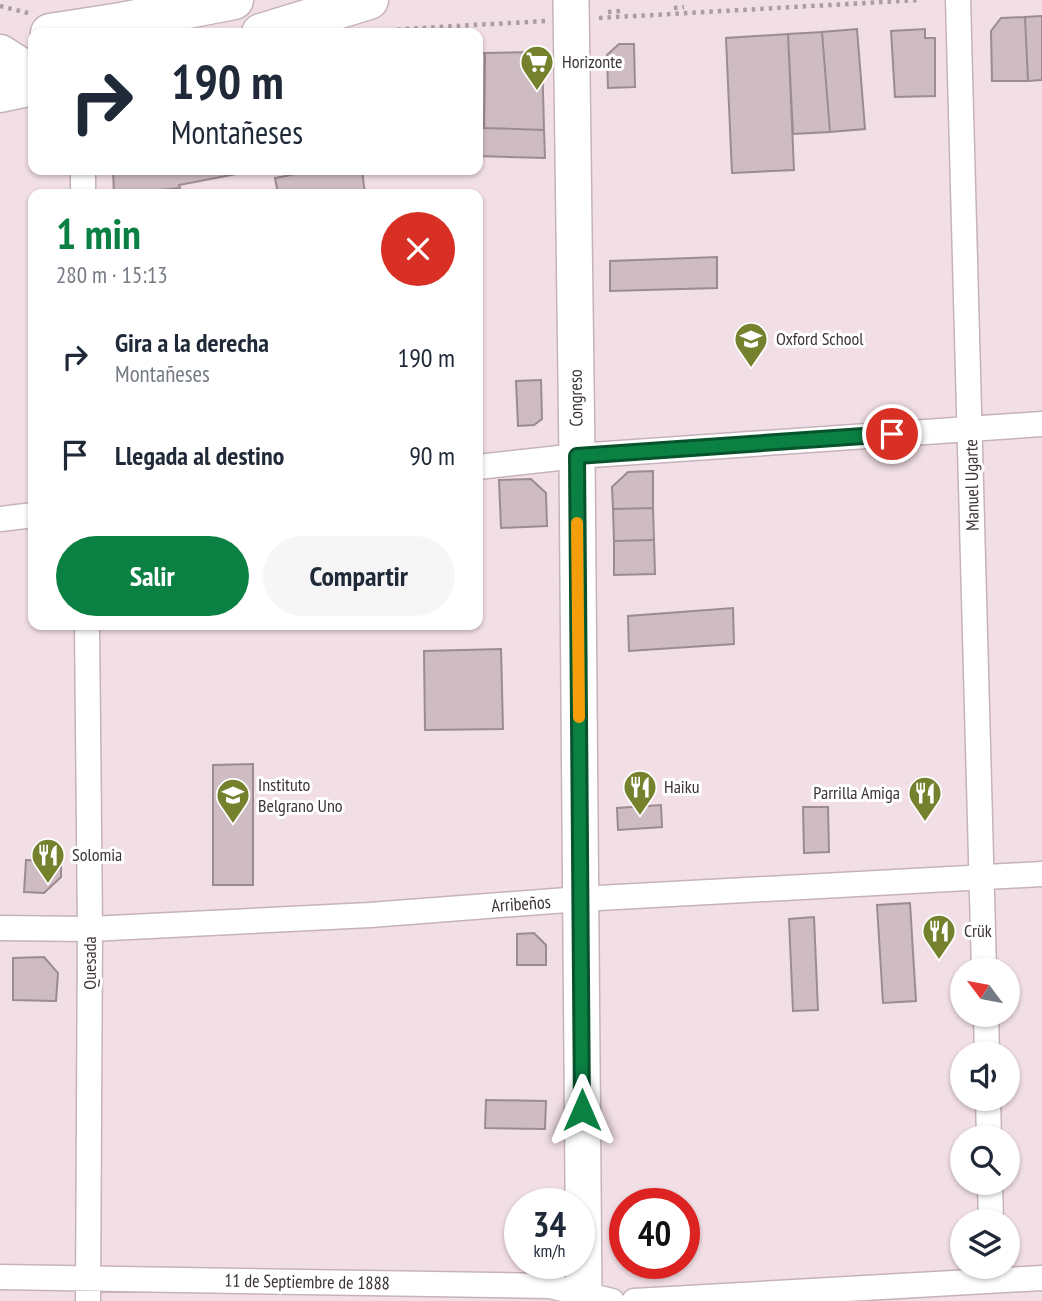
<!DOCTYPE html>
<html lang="es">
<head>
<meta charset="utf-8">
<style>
	:root { --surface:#fff; --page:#f6f6f7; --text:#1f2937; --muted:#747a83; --accent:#0b8043 }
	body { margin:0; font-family:"PT Sans Narrow",sans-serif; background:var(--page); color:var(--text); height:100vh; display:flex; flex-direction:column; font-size:26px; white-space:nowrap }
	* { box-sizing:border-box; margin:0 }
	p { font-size:23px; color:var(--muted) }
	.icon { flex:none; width:38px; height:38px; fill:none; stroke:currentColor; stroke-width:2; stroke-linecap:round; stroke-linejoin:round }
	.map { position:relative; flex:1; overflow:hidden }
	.panel { position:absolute; left:28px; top:189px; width:455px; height:441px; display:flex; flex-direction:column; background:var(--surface); border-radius:14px; box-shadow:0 2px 5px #0004 }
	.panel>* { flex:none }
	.banner { position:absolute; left:28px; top:28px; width:455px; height:147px; border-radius:14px; box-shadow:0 2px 5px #0004; background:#fff; color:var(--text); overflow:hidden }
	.needle { width:46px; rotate:302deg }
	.buttons { position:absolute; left:950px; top:957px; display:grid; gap:14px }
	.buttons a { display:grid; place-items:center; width:70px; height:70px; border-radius:50%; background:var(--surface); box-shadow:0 2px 5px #0004; font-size:35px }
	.speed { position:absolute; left:504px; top:1188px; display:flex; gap:14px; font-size:35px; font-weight:700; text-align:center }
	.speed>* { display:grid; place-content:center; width:91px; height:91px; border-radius:50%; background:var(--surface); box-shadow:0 2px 5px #0004; line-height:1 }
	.speed small { font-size:18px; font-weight:400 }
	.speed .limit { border:10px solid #d22; background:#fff; color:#111 }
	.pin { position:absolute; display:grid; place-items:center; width:60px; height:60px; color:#fff; margin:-30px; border:4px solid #fff; border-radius:50%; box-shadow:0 2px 7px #0007 }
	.me { position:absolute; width:77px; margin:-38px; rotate:0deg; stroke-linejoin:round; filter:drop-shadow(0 0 5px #0008) }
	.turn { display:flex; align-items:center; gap:24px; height:147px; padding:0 28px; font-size:32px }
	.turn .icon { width:91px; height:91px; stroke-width:2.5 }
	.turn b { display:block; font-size:49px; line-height:60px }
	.round { display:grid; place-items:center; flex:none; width:74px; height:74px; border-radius:37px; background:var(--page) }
	.summary { display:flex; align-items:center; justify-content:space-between; height:119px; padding:0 28px }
	h1 { font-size:42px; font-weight:800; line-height:52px; color:var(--accent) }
	.primary-button { display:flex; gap:14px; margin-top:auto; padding:14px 28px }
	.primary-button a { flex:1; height:80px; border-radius:42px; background:var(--accent); color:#fff; font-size:28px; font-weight:800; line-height:80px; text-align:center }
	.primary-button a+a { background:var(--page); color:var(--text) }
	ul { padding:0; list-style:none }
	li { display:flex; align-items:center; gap:21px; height:98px; padding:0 28px }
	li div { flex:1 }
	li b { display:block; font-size:26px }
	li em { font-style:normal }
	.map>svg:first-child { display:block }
	.building { fill:#cfbcc3; stroke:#9c8b91; stroke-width:2 }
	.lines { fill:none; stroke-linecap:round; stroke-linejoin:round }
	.street-casing { stroke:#c6b3ba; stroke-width:27 }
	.secondary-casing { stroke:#c6b3ba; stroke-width:38 }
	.primary-casing { stroke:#c6b3ba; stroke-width:41 }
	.path { stroke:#ad9da3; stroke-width:4.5; stroke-dasharray:3.5 5; stroke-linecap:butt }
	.street { stroke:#fff; stroke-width:24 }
	.secondary { stroke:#fff; stroke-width:35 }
	.primary { stroke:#fff; stroke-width:38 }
	.route-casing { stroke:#07532c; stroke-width:18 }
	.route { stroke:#0b8043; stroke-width:12 }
	.slow { stroke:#f59e0b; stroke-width:12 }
	.labels { text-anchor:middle; stroke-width:6; stroke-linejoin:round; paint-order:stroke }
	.poi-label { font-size:18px; fill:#3c3437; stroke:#fff; text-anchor:start }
	.street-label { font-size:18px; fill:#3c3437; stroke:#fff }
</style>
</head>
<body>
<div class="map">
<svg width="1042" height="1301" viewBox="0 0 1042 1301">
	<rect width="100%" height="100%" fill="#f2dee5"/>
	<!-- building -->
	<path class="building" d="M1042,16v64l-14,1 -3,-64z
		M1025,17l3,64h-36l-1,-50 10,-13z
		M857,29l8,100 -35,3 -8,-100z
		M925,29v9h10v58l-40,1 -4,-66z
		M822,32l8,100 -37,2 -5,-100z
		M788,34l6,136 -62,3 -6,-135z
		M619,44h15l1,43 -27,1 -1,-33z
		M542,52l2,78 -60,-2 1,-75z
		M478,53h7l-1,75 60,2 1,28 -67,-2z
		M113,170h144l-78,15 1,3 -62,6h-4z
		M296,170h66l3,24h-87l-3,-16 21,-4z
		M717,257v31l-107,3v-30z
		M541,380l1,39 -8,6 -16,1 -2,-45z
		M653,471v37l-40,1 -1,-22 16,-15z
		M531,479l15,14 1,33 -46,2 -2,-48z
		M653,508l1,32 -40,1 -1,-32z
		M654,540l1,34 -41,1v-34z
		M733,608l1,36 -105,7 -1,-35z
		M501,649l2,80 -78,1 -1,-79z
		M253,764v121h-40v-120z
		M661,805l1,22 -44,3 -1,-22z
		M803,807h25l1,45 -25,1z
		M26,860l35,1v16l-17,16 -20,-1z
		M910,903l6,98 -33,2 -6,-98z
		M814,917l4,93 -25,1 -4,-92z
		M534,933l12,12v20h-29v-31z
		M44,957l14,16 -2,28 -43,-1v-42z
		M486,1100l60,1 -1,28 -60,-1z"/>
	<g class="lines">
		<defs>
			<path id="street" d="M958,0l26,970
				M83,170v24
				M478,467l99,-11 465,-32
				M0,519l33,-4
				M87,625l3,304 -2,372
				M0,928l90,1 280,-14 210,-16 462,-25
				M986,1015l1,39
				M988,1099l1,39
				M990,1183l1,39
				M0,1277l550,9 62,15
				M634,1301l408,-23"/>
			<path id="secondary" d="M571,0l6,456 7,845"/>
			<path id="primary" d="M50,33l71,-11 113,-22
				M261,33l108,-33
				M0,54l33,21
				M0,93l33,-7"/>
		</defs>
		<!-- street casing -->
		<use href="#street" class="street-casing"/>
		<!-- secondary casing -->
		<use href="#secondary" class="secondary-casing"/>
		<!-- primary casing -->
		<use href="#primary" class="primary-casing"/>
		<!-- path -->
		<path class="path" d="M0,6l28,7
			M674,8l10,-1
			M608,12l12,-1
			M599,18l320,-18
			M372,33l32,-4 141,-8"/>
		<!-- street -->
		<use href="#street" class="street"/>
		<!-- secondary -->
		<use href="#secondary" class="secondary"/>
		<!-- primary -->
		<use href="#primary" class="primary"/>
	</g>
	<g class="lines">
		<defs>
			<path id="route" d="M582,1110l-5,-654 315,-22"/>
		</defs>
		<!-- route casing -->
		<use href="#route" class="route-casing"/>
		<!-- route -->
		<use href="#route" class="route"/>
		<!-- slow -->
		<path class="slow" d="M577,523l2,194"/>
	</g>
	<!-- icons -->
	<defs>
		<symbol id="supermarket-pin" viewBox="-11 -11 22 30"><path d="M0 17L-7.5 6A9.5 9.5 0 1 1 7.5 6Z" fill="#76812d" stroke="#fff"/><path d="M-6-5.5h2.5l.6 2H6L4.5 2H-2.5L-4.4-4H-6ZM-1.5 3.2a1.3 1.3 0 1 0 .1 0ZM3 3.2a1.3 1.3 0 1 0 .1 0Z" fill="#fff"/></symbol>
		<symbol id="school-pin" viewBox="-11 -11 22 30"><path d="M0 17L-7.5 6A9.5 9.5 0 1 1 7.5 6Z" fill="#76812d" stroke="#fff"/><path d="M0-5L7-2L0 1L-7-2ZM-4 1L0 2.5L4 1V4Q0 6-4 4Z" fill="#fff"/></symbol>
		<symbol id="restaurant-pin" viewBox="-11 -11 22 30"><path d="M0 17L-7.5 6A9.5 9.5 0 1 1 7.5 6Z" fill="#76812d" stroke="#fff"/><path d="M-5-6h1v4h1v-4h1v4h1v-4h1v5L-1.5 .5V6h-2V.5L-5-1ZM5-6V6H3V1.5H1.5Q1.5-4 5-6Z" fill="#fff"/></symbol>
	</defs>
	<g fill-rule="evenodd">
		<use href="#supermarket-pin" x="518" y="43" width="38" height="52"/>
		<use href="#school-pin" x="732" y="320" width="38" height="52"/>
		<use href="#restaurant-pin" x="621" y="768" width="38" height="52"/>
		<use href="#restaurant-pin" x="906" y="774" width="38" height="52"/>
		<use href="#school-pin" x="214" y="776" width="38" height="52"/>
		<use href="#restaurant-pin" x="29" y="836" width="38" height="52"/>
		<use href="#restaurant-pin" x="920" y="912" width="38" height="52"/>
	</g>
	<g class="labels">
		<!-- poi labels -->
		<g class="poi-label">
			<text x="562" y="68">Horizonte</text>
			<text x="776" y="345">Oxford School</text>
			<text x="258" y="791">Instituto<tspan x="258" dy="21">Belgrano Uno</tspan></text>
			<text x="664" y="793">Haiku</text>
			<text x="900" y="799" text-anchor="end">Parrilla Amiga</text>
			<text x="72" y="861">Solomia</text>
			<text x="964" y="937">Crük</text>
		</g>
		<!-- street labels -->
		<g class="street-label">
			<text transform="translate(576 398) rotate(-91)" y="6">Congreso</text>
			<text transform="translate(972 485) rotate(-91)" y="6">Manuel Ugarte</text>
			<text transform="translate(521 904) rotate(-4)" y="6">Arribeños</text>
			<text transform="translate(90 963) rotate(-90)" y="6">Quesada</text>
			<text transform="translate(307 1282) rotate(1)" y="6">11 de Septiembre de 1888</text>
		</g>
	</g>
</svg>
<div class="buttons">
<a><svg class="needle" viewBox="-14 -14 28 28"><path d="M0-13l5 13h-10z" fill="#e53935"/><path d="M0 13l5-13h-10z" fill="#747a83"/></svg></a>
<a><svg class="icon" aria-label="sound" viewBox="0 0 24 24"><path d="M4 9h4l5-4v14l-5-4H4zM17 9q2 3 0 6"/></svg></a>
<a><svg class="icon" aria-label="search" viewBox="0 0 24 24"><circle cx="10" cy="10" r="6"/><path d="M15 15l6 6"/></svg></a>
<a><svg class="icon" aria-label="layers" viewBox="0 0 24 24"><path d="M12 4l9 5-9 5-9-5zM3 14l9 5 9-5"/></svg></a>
</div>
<div class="speed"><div>34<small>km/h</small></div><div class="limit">40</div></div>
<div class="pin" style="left:892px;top:434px;background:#d93025"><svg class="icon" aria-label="arrive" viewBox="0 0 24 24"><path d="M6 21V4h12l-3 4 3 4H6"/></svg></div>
<svg class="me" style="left:582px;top:1110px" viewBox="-20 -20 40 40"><path d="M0-17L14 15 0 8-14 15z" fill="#0b8043" stroke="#fff" stroke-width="4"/></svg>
<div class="banner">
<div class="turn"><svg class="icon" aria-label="right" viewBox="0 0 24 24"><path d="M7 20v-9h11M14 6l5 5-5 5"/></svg><div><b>190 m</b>Montañeses</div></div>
</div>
<section class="panel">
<div class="summary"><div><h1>1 min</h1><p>280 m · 15:13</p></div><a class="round" style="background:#d93025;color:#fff"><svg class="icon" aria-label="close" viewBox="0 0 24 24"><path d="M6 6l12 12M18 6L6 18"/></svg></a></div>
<ul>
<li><svg class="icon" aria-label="right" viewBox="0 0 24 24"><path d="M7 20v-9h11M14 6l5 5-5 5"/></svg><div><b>Gira a la derecha</b><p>Montañeses</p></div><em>190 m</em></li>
<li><svg class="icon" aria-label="arrive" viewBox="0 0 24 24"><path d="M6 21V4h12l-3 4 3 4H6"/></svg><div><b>Llegada al destino</b></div><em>90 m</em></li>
</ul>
<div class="primary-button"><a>Salir</a><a>Compartir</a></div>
</section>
</div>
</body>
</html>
